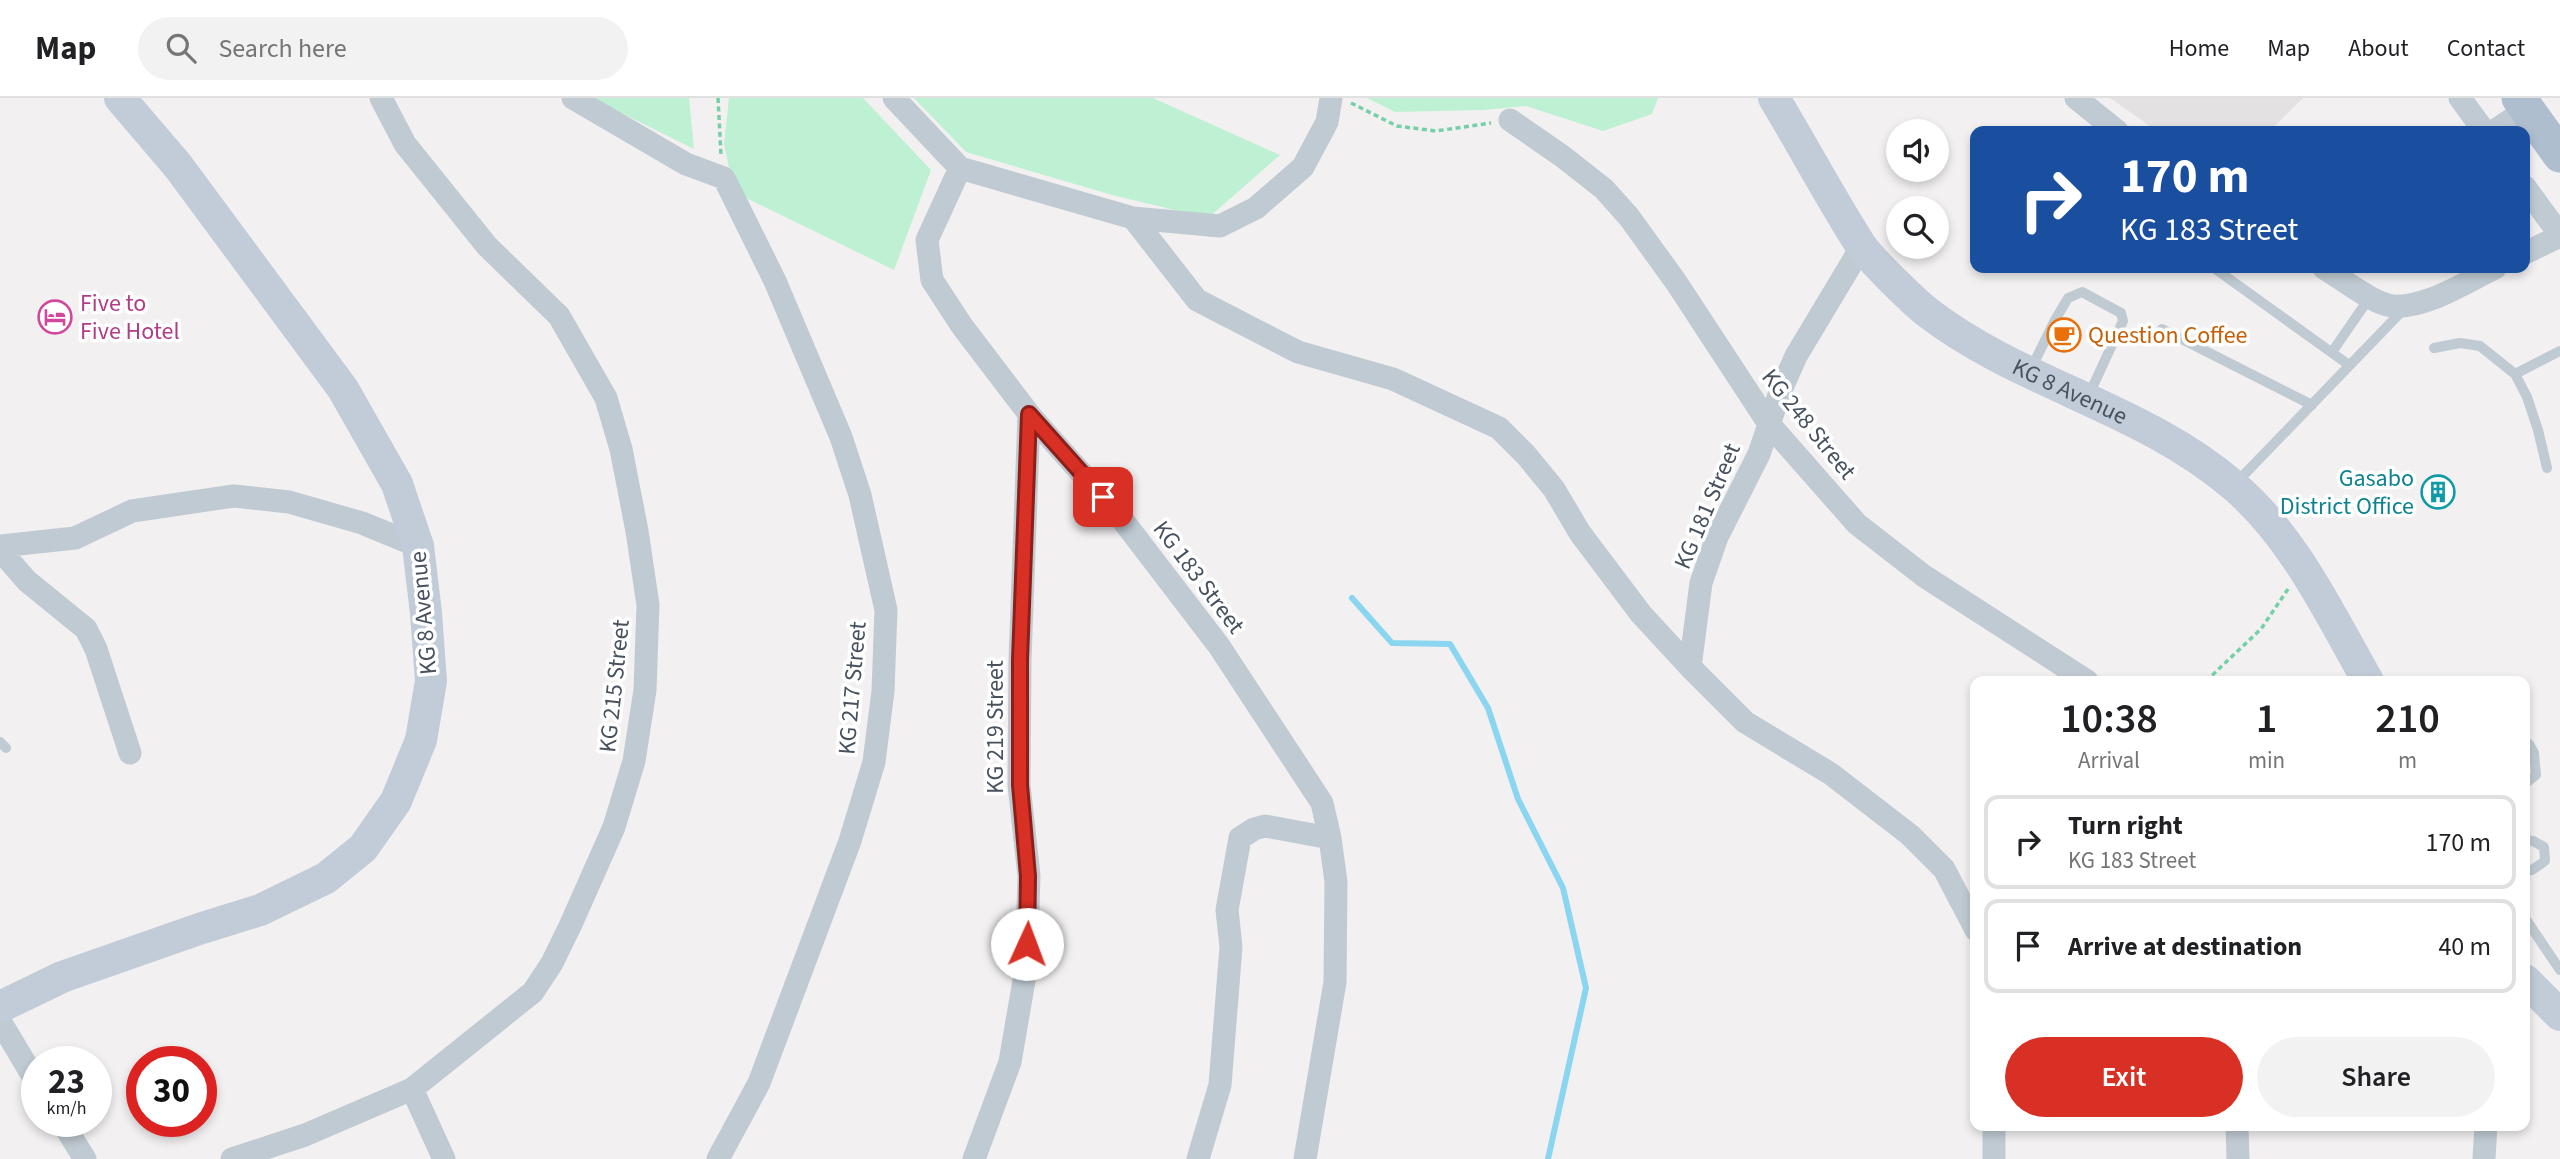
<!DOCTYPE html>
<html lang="en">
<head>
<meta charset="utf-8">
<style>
	:root { --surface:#fff; --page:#f2f2f2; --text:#202124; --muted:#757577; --line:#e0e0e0; --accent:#d93025 }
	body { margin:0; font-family:"Source Sans 3",sans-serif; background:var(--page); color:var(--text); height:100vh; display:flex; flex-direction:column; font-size:26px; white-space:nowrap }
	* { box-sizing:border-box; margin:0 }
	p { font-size:23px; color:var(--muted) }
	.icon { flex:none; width:38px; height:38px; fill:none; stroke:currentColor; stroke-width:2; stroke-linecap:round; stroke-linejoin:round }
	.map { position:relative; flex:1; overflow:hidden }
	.panel { position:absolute; left:1970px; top:578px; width:560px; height:455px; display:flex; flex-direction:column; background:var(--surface); border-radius:14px; box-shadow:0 4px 10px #0003 }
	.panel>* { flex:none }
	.banner { position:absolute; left:1970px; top:28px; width:560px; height:147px; border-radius:14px; box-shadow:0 4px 10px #0003; background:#1a4fa0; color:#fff; overflow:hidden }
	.tools { position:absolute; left:1886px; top:21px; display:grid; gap:14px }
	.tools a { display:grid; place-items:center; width:63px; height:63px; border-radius:50%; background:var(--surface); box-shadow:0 4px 10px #0003; font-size:35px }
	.speed { position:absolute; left:21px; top:948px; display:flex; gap:14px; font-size:35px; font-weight:700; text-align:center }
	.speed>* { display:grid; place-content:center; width:91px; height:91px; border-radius:50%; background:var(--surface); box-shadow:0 4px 10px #0003; line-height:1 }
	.speed small { font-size:18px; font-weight:400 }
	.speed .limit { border:10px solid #d22; background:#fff; color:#111 }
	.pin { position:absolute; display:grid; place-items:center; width:60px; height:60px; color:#fff; margin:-30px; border-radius:14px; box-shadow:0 4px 10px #0006 }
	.me { position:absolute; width:77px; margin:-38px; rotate:2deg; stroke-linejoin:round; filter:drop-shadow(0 0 5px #0008) }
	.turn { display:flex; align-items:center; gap:24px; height:147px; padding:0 35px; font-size:32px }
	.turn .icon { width:91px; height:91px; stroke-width:2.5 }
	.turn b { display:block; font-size:49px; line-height:60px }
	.eta { display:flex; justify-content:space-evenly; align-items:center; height:119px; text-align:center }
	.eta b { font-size:42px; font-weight:600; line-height:49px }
	.primary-button { display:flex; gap:14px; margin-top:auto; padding:14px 35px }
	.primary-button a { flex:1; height:80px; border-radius:42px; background:var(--accent); color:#fff; font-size:28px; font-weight:600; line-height:80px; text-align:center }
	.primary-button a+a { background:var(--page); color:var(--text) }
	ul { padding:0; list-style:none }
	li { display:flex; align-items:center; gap:21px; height:94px; margin:0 14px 10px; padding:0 21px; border:4px solid var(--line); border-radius:14px }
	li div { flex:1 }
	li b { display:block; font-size:26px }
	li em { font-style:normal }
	header { display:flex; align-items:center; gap:42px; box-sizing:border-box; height:98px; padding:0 35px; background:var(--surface); border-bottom:2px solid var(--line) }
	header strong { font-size:33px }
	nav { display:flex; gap:38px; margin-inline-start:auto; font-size:24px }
	.search { width:490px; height:63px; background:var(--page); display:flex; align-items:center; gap:18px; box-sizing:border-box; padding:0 24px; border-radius:38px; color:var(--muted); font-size:26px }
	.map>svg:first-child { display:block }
	.education { fill:#e3e1e2 }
	.green { fill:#bef1d4 }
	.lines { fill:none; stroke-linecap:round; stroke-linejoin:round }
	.stream { stroke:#8ad5ef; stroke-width:6 }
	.path { stroke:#75d0a7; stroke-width:3.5; stroke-dasharray:5 3.5; stroke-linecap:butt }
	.lane { stroke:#c0cad2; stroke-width:10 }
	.street { stroke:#c0cad2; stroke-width:23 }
	.secondary { stroke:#c2ccd9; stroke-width:32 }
	.primary { stroke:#afbecf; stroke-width:35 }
	.route-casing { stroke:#8d1f18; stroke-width:18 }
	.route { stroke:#d93025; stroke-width:12 }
	.labels { text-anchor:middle; stroke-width:7; stroke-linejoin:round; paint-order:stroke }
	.hotel-label { font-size:24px; fill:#b23c85; stroke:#fff; text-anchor:start }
	.food-label { font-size:24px; fill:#c56008; stroke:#fff; text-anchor:start }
	.street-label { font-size:24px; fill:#47525e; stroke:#fff }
	.culture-label { font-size:24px; fill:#0d838f; stroke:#fff; text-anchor:end }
</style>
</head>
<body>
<header>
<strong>Map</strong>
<div class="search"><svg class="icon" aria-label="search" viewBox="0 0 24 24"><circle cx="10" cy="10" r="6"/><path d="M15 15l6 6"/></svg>Search here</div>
<nav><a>Home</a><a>Map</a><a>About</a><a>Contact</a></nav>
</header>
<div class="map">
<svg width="2560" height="1061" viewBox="0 0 2560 1061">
	<rect width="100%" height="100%" fill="#f2f0f0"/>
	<!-- education -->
	<path class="education" d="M2110,0h193l-33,33h-113z"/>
	<!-- green -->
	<path class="green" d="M591,0h98l5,51z
		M729,0h134l68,72 -37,100 -160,-78 -10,-48z
		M914,0h239l127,57 -72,63 -96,-23 -146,-43z
		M1367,0h291l-6,16 -49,17 -77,-25 -43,4 -88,2z"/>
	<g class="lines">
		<!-- stream -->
		<path class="stream" d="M1352,500l40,45 58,1 38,64 30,91 45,89 23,100 -38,171"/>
		<!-- path -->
		<path class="path" d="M718,0l3,57
			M1351,5l46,23 39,5 55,-8
			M2206,583l55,-52 27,-40"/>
		<!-- lane -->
		<path class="lane" d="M2214,170l135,97
			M2162,231l150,76
			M2434,250l26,-5 20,3 35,28 12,23 11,33 9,38
			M2332,254l38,-55
			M2031,271l24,-49 13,-22 14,-6 39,21 2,8 -35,76
			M2515,276l45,-23
			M2236,385l169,-175
			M0,644l6,6
			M2525,645l4,1 5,9 2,22 -11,9
			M2525,742l8,1 11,6 1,14 -13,9 -7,1
			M2525,820l35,52"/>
		<!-- street -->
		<path class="street" d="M573,0l113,66 38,14 51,103 66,156 19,58 26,115 -3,81 -9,71 -24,79 -91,242 -41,76
			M894,0l66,70
			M2076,0l41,33
			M2460,0l24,33
			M1510,22l52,36 42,33 25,28 47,65 93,142 88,100 67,52 163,105
			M2494,33l33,-22
			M960,70l-33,72 5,40 30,46 67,88 92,104 98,128 103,157 8,35 6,44 -1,100 -30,177
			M960,70l173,50 87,8 36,-18 47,-41 24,-45 4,-24
			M2525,89l35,48
			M1133,120l64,82 101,52 95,27 106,49 27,27 28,34 26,44 61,81 49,53
			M1862,148l-66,110 -16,36 -21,62 -42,83 -16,46 -11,84 55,55 86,52 79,61 34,34 32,61
			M2525,155l35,-17
			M2324,170c17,10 49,36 68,38 33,3 74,-24 103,-38
			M0,448l75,-8 57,-27 102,-15 55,6 73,21 56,23
			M0,452l27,31 59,48 10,20 34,104
			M0,923l37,62
			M412,991l32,70
			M62,1024l23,37
			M1994,1027v34
			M2237,1027l1,34
			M232,1061l73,-24 107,-46 121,-97 19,-29 19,-39 43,-97 20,-66 11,-71 3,-85 -11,-74 -16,-82 -15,-51 -47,-82 -72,-70 -82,-102 -24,-46
			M974,1061l36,-97 16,-93 3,-93 -10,-91 1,-125 9,-246
			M1198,1061l22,-74 11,-138 -4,-37 13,-72 14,-9 11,-3 65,12
			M2484,1061l2,-34"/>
		<!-- secondary -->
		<g class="secondary">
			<path id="s1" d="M1774,0c29,48 56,99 86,146 10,15 52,56 67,68 93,72 217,96 307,174 60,51 95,127 134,195"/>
			<path d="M2525,882l35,35"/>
			<path d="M0,909l62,-30 137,-48 61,-19 66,-32 37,-30 33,-47 25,-61 10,-59 -5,-68 -8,-67 -21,-62 -54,-95 -165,-223 -58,-68"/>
		</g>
		<!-- primary -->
		<path class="primary" d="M2519,0l41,57"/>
	</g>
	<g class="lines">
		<defs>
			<path id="route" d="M1027,846l1,-68 -8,-91v-125l9,-246 74,83"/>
		</defs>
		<!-- route casing -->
		<use href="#route" class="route-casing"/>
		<!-- route -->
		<use href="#route" class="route"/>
	</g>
	<!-- icons -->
	<defs>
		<symbol id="hotel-ring" viewBox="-11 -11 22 22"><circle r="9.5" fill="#fff" stroke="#d1479c" stroke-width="1.5"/><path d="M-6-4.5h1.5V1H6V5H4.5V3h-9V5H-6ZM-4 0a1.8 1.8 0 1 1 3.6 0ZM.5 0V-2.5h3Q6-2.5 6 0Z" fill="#d1479c"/></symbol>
		<symbol id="cafe-ring" viewBox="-11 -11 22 22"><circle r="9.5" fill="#fff" stroke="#e8710a" stroke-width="1.5"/><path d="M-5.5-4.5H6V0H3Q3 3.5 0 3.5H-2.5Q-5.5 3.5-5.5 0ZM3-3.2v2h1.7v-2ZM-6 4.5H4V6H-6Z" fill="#e8710a"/></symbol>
		<symbol id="building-ring" viewBox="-11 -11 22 22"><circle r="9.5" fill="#fff" stroke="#0f9aa8" stroke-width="1.5"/><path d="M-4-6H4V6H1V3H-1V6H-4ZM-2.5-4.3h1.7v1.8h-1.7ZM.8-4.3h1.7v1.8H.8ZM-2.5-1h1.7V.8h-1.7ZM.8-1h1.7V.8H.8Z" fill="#0f9aa8"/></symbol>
	</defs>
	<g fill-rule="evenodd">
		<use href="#hotel-ring" x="36" y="200" width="38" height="38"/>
		<use href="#cafe-ring" x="2045" y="218" width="38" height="38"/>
		<use href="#building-ring" x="2419" y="375" width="38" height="38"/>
	</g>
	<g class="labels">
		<!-- hotel labels -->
		<g class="hotel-label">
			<text x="80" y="213">Five to<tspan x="80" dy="28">Five Hotel</tspan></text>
		</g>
		<!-- food labels -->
		<g class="food-label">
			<text x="2088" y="245">Question Coffee</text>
		</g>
		<!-- street labels -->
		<g class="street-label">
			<text dy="8" stroke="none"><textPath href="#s1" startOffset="429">KG 8 Avenue</textPath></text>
			<text transform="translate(1809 326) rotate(51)" y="8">KG 248 Street</text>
			<text transform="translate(1707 408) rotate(-67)" y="8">KG 181 Street</text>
			<text transform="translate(1199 479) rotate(53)" y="8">KG 183 Street</text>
			<text transform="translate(423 515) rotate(-95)" y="8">KG 8 Avenue</text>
			<text transform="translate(614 588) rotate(-84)" y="8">KG 215 Street</text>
			<text transform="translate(852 590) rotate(-85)" y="8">KG 217 Street</text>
			<text transform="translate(995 629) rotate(-90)" y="8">KG 219 Street</text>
		</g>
		<!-- culture labels -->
		<g class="culture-label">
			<text x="2414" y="388">Gasabo<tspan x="2414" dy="28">District Office</tspan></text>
		</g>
	</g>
</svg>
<div class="tools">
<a><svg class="icon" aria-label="sound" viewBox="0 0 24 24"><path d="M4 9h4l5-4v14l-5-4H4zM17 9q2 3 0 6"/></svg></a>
<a><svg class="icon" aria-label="search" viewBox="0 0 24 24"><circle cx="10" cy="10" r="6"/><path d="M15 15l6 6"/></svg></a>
</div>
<div class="speed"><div>23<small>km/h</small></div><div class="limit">30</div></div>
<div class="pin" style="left:1103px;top:399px;background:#d93025"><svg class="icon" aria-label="arrive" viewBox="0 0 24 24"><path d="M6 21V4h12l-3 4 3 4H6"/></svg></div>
<svg class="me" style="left:1027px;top:846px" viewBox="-20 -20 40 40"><circle r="19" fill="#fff"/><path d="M0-13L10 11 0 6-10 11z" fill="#d93025"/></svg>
<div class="banner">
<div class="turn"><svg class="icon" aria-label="right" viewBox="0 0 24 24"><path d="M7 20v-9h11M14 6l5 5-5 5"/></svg><div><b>170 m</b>KG 183 Street</div></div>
</div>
<section class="panel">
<div class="eta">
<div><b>10:38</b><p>Arrival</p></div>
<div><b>1</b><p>min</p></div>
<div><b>210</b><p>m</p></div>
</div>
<ul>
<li><svg class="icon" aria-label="right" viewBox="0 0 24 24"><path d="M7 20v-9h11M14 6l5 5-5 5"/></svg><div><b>Turn right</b><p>KG 183 Street</p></div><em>170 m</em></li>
<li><svg class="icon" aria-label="arrive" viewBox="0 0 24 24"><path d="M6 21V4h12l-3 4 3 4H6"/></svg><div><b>Arrive at destination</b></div><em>40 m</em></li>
</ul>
<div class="primary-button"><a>Exit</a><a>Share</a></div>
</section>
</div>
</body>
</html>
